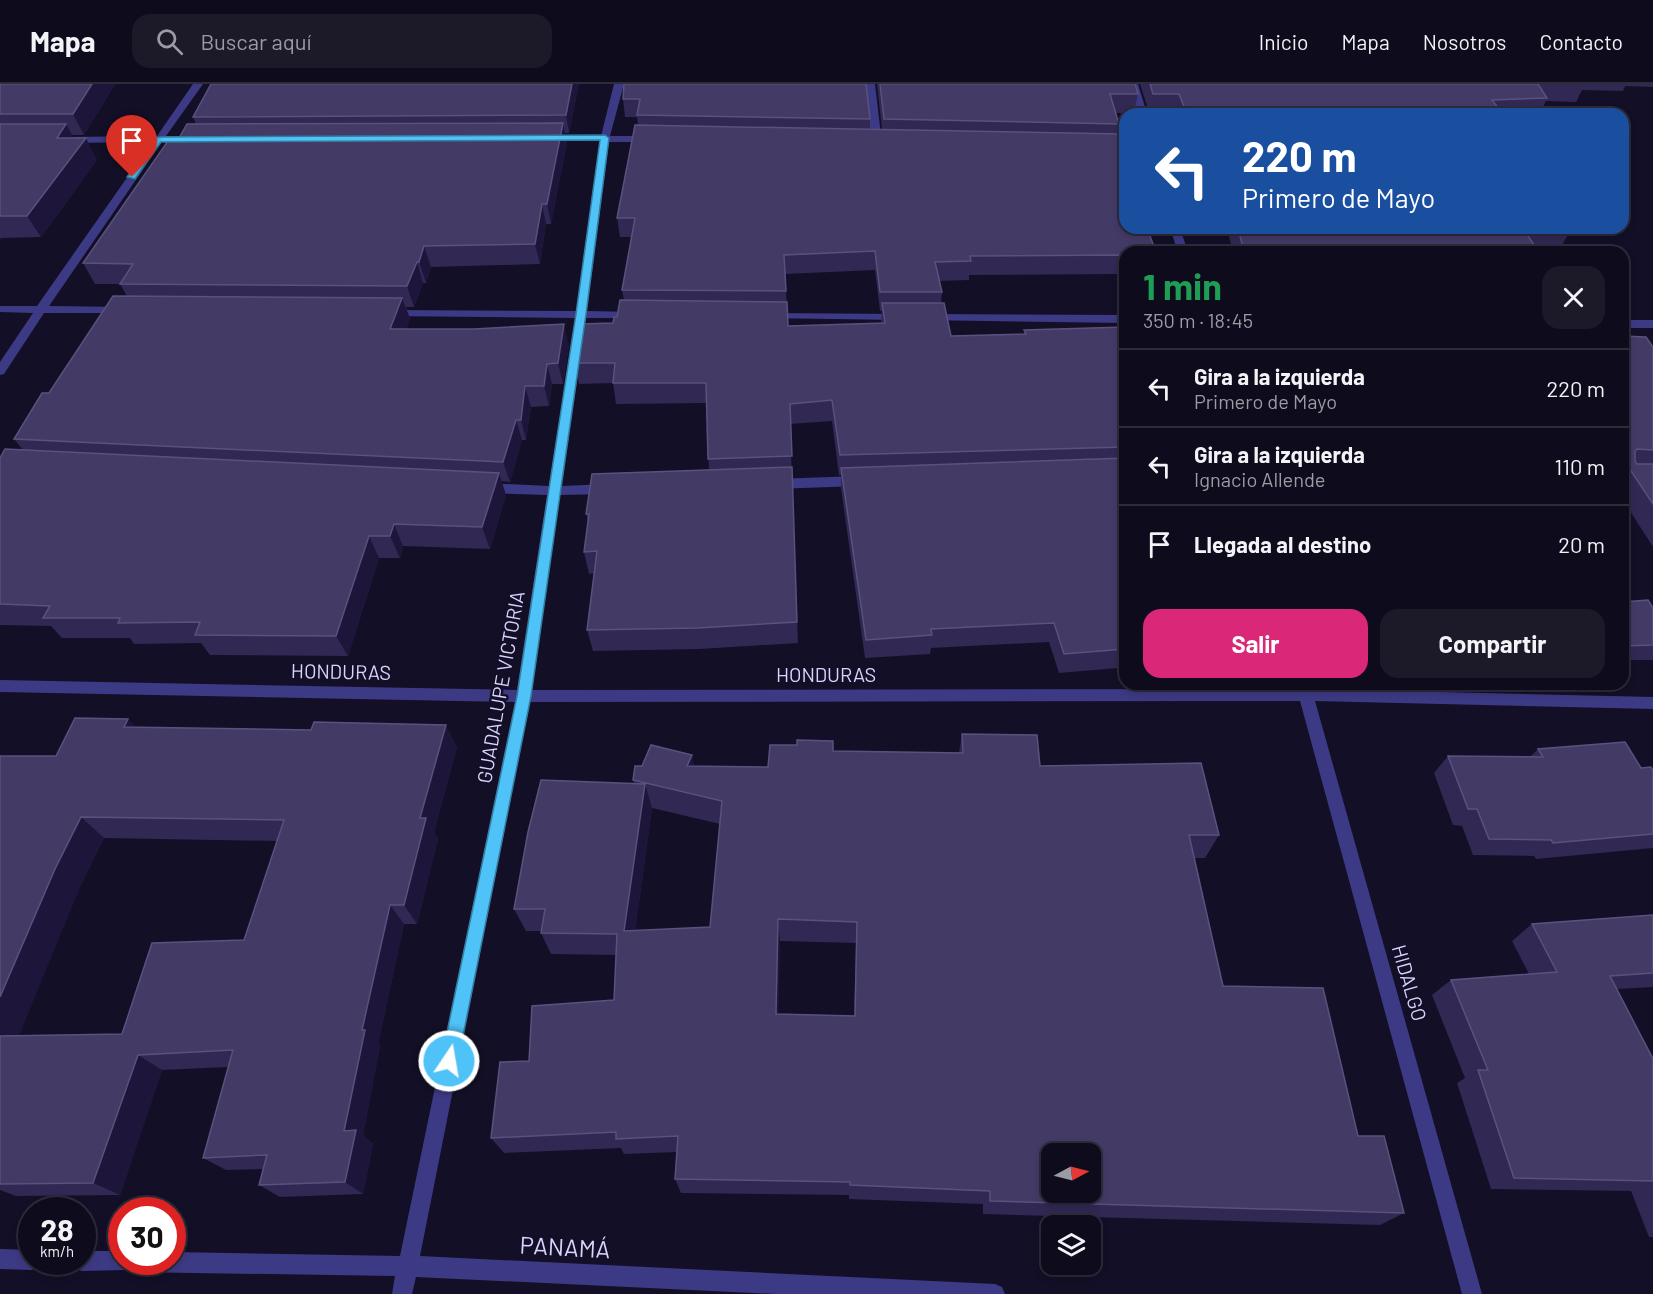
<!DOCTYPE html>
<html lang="es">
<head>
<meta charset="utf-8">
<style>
	:root { --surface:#0e0b1c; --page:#1c1929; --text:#f1f3f6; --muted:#9b9ba3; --line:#2e2b3b; --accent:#db2777 }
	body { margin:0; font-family:Barlow,sans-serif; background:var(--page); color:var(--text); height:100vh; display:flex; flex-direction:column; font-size:22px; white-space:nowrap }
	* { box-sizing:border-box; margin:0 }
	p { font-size:20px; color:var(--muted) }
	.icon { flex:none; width:33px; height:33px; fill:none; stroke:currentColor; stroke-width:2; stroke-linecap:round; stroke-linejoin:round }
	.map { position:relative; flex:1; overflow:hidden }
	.drawer { position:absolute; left:1119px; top:162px; width:510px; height:444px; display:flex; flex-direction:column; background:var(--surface); border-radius:18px; box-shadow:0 3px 9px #0003,0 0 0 2px var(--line) }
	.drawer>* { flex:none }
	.banner { position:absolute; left:1119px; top:24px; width:510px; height:126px; border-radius:18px; box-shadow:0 3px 9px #0003,0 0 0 2px var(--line); background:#1a4fa0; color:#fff; overflow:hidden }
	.needle { width:39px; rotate:83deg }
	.tools { position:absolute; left:1041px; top:1059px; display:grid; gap:12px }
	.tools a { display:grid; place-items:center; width:60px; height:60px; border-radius:12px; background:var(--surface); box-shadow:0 3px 9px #0003,0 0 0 2px var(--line); font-size:30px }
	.speed { position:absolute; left:18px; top:1113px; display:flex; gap:12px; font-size:30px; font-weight:700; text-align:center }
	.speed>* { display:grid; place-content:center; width:78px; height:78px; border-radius:50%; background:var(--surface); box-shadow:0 3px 9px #0003,0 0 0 2px var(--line); line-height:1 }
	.speed small { font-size:15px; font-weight:400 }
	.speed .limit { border:9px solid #d22; background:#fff; color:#111 }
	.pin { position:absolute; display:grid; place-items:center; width:51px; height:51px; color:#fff; margin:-62px -26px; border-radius:50% 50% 50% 0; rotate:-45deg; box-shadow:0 0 6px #0007 }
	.pin .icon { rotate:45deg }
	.me { position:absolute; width:66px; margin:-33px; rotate:12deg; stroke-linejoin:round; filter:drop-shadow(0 0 4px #0008) }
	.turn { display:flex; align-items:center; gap:21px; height:126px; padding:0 24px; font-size:27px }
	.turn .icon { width:78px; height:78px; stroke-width:2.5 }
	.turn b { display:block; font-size:42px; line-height:51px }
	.round { display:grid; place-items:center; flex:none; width:63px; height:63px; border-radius:18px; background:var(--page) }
	.summary { display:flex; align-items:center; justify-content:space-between; height:102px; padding:0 24px }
	h1 { font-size:36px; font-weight:700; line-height:45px; color:#1e9e55 }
	.action { display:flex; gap:12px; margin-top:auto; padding:12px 24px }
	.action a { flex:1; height:69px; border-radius:18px; background:var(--accent); color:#fff; font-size:24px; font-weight:700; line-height:69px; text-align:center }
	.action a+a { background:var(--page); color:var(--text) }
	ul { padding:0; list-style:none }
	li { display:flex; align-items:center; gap:18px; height:78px; padding:0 24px; border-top:2px solid var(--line) }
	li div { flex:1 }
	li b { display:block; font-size:22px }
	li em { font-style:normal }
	header { display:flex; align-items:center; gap:36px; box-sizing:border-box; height:84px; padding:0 30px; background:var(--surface); border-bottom:2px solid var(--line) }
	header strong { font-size:28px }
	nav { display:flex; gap:33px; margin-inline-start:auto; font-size:21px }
	.search { width:420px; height:54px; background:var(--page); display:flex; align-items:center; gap:15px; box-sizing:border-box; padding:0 21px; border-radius:18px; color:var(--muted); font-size:22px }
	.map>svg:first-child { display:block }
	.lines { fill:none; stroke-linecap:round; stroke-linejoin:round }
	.street { fill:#3d3a85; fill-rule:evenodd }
	.wall { fill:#312854; fill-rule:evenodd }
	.shaded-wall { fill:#1d163a }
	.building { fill:#433a66; stroke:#5a527e; stroke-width:1.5; fill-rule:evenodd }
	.route { fill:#4fc3f7; stroke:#337fa1; stroke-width:1.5 }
	.labels { text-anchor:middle; stroke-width:5; stroke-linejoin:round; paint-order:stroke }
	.street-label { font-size:20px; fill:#d9d4ff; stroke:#130f26 }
	.near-street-label { font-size:24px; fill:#d9d4ff; stroke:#130f26 }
</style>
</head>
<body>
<header>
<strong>Mapa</strong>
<div class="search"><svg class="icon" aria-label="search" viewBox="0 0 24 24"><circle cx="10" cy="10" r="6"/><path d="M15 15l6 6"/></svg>Buscar aquí</div>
<nav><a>Inicio</a><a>Mapa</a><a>Nosotros</a><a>Contacto</a></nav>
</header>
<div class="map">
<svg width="1653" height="1210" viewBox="0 0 1653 1210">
	<rect width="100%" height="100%" fill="#130f26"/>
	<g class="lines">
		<!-- street -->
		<path class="street" d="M193,0h10l-37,52h23l5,3 -5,3h-27l-113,164 74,1 6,3 -6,3h-79l-40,61 -4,1v-13l33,-49 -33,-1v-6h37l115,-164 -86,1 -5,-3 5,-3 91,-1z
			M614,0h10l-14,52h41l5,3 -5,3h-42l-22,169 49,1 6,3 -6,3h-50l-24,168 46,-2 7,5 -7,5 -48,1 -28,195 765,-1 -1,-5h14l2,5 341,8v12l-338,-8 167,593h-20l-162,-593 -770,1 -110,554 575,28 7,3 3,7h-228l-361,-17 -4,17h-20l3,-18 -264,-4 -6,-2 -43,1 -7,-3 -3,-6h10v-11h40v11h50v-10l228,4 115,-554 -515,-10v-12l517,10 30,-195 -62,-2 -7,-5 7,-5 64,3 26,-168 -188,-2 -6,-3 6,-3 189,1 24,-170h-54l-5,-3 5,-3 55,1z
			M865,0h10l7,60 -5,3 -5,-3z
			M1128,0h10l9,30h-10z
			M1170,144h10l8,24h-10z
			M768,229l132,1 6,3 -6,3 -136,-2v-4z
			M927,230l198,1v8l-202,-3 -2,-2z
			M1623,236h30v8h-30z
			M860,392l6,5 -6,5 -87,3 -7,-5 7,-5z
			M0,1165l32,1v12h10l-3,5 -7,3 -32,-1z"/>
	</g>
	<!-- wall -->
	<path class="wall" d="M0,0h115l-31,51h-12l2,3 23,22 -56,77 -40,1 -1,1z
		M579,0l-10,49h-4l2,10 -16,81h-5l-6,40 -109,3 -5,16h-3l-9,24h-8l4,12 -4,10 163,16 -6,39h-11l-3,22 -18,1 -5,33h-4l-12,42 -9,-1 5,14 -16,54 -87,-3 -3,12h-21l-31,98 -138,-1 -9,-12 -67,1 -4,-6h-68l-11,-12 -51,-1v-167l23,-8 -9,-11 35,-46 78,-97 -7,-12h-25l-12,-21 96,-125 17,-14 -3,-7z
		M624,0l246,35v11h12l-5,-46h258l3,10 -4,19h-18l3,11 -2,10 8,94h24l-1,3 -23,21v38h-3l-5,-16 -148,1v5l-30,1 3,11 -1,11 10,33 73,-2v-4l101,-3v321h-1v1l-6,19 -59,5 -10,-31 -118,6 -1,6 -65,4 -24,-170v-13h-2l-7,-54 -42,3 8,219 -98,6 -107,2 -6,-21 7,-57 -5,1 -5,-22 4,-31 -2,-7 123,-44 -3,-67 -90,1 -3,-21 -34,1 -5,-21 39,-40 4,-6 7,-17 -2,-10 10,-53h-12l-3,-19 21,-93 -1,-8h-12l-2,-18zM875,186l5,41h2l-1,12 -93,3 -3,-52z
		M1140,0h513v3l-28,-1 -2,5 -41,-1 -6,12 -30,-1 -7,13h-364v-2h-26z
		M1227,144h345l-10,17h-28l-4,7h-297z
		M1623,252l30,11v200l-30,-47z
		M1623,518l30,6v52h-30z
		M135,644l322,19 -23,85 4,7 -21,85h-13l-26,120 2,2 -17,89 10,9 -10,50 -83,3 -21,-12 4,-16 -37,1 -23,-12 26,-91 -67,3 -42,125 -104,1 -16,-6v-434h56zM104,754l173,3 -33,99 -122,94 -104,2 61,-147z
		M962,650l78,32 179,69 -14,23h-10l28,128 135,150 46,77 -24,12 -397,-11v-10l-134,-5v-4l-168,-2 -6,-14 2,-27 -53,2 -3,-6 -117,5 -13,-15 38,-77 85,-61 2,-45 -65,-1 -10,-21v-2h-15l-12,-22 120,-126 -1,-3 9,-14 50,-11 2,11 74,1 65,-16 126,2zM652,724l68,16 -10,103 -75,4zM780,857l76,2 -2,73 -76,-2z
		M1538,665l103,19 12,3v77l-117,11 -2,-3 -61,-1 -11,-29 -9,-1 -19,-52 14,-17 82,1z
		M1653,831v72l-36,2 36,70v178h-4l-18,-46 -140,-2 -34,-106 8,-5 -33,-83 19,-15 78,-6 -17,-33 20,-17z"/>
	<!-- shaded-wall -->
	<path class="shaded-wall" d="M92,0h23l-31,51 -11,-21z
		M572,0h7l-10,49 -3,-18z
		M563,39l4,20 -16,81 -4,-20z
		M66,40l12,21 -21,-7z
		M86,54l11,22 -56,77 -14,-21z
		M542,120l4,20 -6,40 -5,-20z
		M424,162l7,21 -5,16 -7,-21z
		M417,178l6,21 -9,24 -7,-21z
		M402,214l8,21 -12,30 -8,-20z
		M564,240l5,21 -6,39 -5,-21z
		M547,280l5,20 -3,22 -5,-20z
		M525,302l6,21 -5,33 -5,-20z
		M516,336l6,20 -12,42 -7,-20z
		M499,389l7,22 -16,54 -8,-22z
		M394,440l9,22 -3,12 -10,-22z
		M369,452l10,22 -31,98 -12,-20z
		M128,635l20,22 -24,-14z
		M446,641l11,22 -23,85 4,7 -21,85 -13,-19 16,-87z
		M692,671l4,25 -9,-14z
		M645,700l7,24 -20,145 -8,-22z
		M81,733l23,21 -25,51 -67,164 -12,-7v-49l55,-128z
		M390,821l14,19 -26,120 2,2 -17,89 10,9 -10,50 -18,-12 -1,-51 18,-101z
		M778,835l2,22 -2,92 -2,-19z
		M138,971l24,15 -42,125 -27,-12z"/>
	<!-- building -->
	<path class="building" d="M0,0h92l-19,30h-73z
		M211,0h361l-6,31 -373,2z
		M624,0h242l4,35 -233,-4 3,-16h-17z
		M880,0h255l3,10h-28l9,30 -235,-5z
		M1150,0h388l9,14 -55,2 11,14h-316l-8,-20h-26z
		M563,39l-16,81h-5l-7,40 -111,2 -5,16h-2l-10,24 -287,-2 13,-20 -50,-1 87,-125h9l8,-14z
		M0,40h66l-9,14h29l-59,78h-27z
		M635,41l487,9 3,9v85h22l9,24h-31v14l-4,-11 -151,1 1,5 -36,1 7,30h-62l-5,-41 -91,4 2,36 -164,-1 13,-72h-18z
		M1238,144h285l11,17h-19l5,7h-276z
		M113,212l289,2 -12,31h84l90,-5 -6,39 -11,1 -3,22h-19l-4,34h-5l-13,42 -489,-23 28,-46h7z
		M620,216l167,2 1,24 97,-3 -3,-20h62l7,33 75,-2 -2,-4 101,-3v120l-285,8 -8,-55 -42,4 2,52 -84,3 -2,-76h-93l2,-20h-41l6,-39 33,-1 1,-6h3z
		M1623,252l23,1 7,10v103l-16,-1 -2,2v10l2,3h16v40l-30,-45z
		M5,365l494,24 -17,54 -88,-3 -4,12h-21l-33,100 -141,-1 5,-13 -82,1 2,-5h-77l7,-12 -50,-2v-146z
		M1125,374v171h-7l6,20 -60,5 -10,-31 -123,6 1,6 -66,5 -25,-172z
		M792,383l5,155 -100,6 -110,2 10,-79 -13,1 5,-38h-3l6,-40z
		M1648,516l5,8v37l-30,1v-44z
		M75,634l53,1 -4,8 187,3 3,-8 132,3 -26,93h6l-22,87h-14l-28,125h3l-21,101 12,-1 -11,52 -86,3 8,-30 -64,3 30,-108 -95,5 -45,128 -93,1v-148l122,-2 30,-91 92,-3 40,-120 -203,-3 -26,52 -55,128v-241h56z
		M962,650l75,1 3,31 161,-3 18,72h-30l34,151 100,2 35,148h26l20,77 -414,-12v-10l-140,-6v-3l-175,-3 3,-43 -62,3v-7l-125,6 9,-76 29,-1 3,-55 82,-6 3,-66 -76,-1 4,-24h-31l14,-77 13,-52 104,4 -21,147 86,-4 12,-126 -89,-21 2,-14h7l9,-21 41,10 -5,11 81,1 2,-22h27v-5l36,1v10l130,2zM778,835l79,3 -2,94 -79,-2zM1052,1070h38v38h-38z
		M1625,658l16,26 10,-1 2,4v63l-100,9 -2,-3 -62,-1 -12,-30h-9l-20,-53 95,1 -5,-8z
		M1653,831v58l-43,3 43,83v122l-139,-3 -36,-108h10l-37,-90 106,-8 -25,-48z"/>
	<!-- route -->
	<path class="route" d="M605,51l4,3 -23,176 -55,382 -73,365 -3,6 -6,3 -6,-3 -2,-6 76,-365 59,-382 24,-174 -439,2 -26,37 -8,-2 28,-40h3z"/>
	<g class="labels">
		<!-- street labels -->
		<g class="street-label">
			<text transform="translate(341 588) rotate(1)" y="7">HONDURAS</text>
			<text x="826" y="598">HONDURAS</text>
			<text transform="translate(501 603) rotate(-80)" y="7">GUADALUPE VICTORIA</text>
			<text transform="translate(1409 899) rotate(74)" y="7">HIDALGO</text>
		</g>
		<!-- near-street labels -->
		<g class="near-street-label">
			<text transform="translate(565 1164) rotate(3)" y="8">PANAMÁ</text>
		</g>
	</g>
</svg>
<div class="tools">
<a><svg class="needle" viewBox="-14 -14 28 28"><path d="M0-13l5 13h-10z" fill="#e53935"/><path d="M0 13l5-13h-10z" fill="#9b9ba3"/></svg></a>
<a><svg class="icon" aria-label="layers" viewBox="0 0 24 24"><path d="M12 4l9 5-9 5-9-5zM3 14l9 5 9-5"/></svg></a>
</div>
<div class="speed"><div>28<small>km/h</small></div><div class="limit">30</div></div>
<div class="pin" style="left:132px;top:93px;background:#d93025"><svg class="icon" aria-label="arrive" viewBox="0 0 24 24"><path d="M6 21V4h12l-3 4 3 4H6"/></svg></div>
<svg class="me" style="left:449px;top:977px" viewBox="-20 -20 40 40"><circle r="17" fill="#4fc3f7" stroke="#fff" stroke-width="3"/><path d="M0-11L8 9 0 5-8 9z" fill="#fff"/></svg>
<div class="banner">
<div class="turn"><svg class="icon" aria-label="left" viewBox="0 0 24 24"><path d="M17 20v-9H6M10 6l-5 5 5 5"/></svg><div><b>220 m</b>Primero de Mayo</div></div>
</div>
<section class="drawer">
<div class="summary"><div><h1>1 min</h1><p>350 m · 18:45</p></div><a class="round"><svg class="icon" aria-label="close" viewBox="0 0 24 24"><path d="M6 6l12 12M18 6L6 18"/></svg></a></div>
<ul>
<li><svg class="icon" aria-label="left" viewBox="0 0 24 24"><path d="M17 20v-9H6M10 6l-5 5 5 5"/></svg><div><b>Gira a la izquierda</b><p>Primero de Mayo</p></div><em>220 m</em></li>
<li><svg class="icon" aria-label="left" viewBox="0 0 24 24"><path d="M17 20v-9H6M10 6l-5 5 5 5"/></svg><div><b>Gira a la izquierda</b><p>Ignacio Allende</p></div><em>110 m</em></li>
<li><svg class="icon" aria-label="arrive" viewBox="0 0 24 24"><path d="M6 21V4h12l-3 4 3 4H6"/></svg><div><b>Llegada al destino</b></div><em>20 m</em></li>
</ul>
<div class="action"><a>Salir</a><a>Compartir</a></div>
</section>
</div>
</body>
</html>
